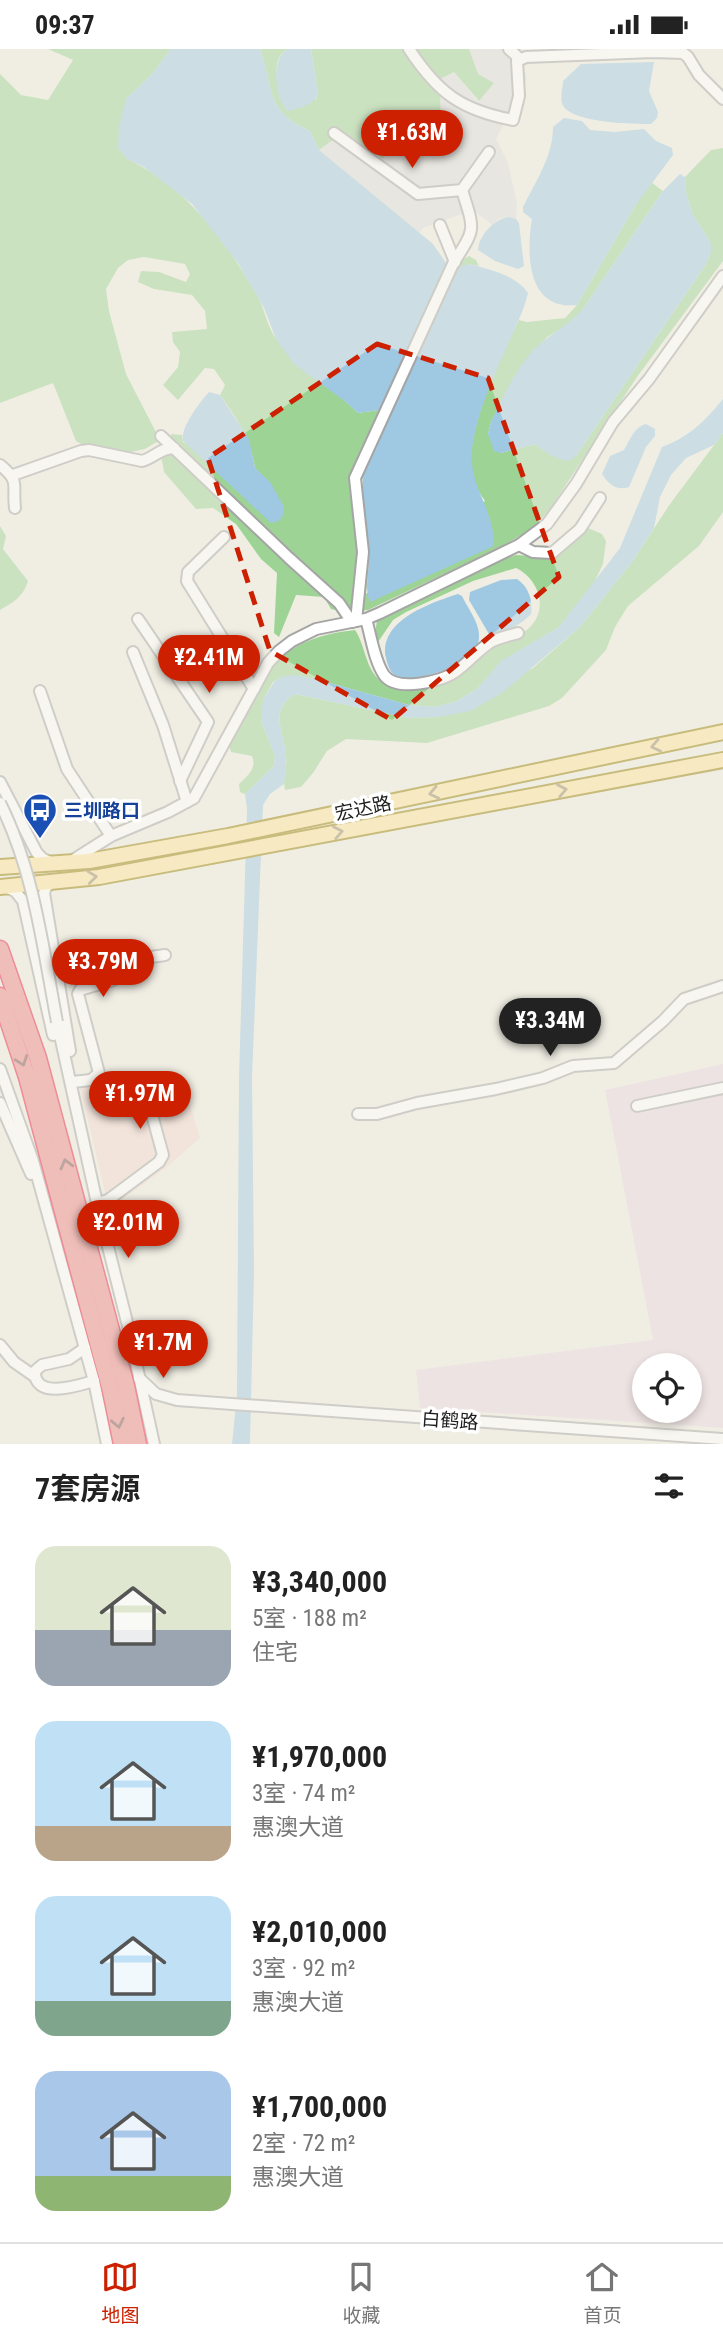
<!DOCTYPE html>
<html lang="zh">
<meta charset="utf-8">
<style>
body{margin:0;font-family:"Roboto Condensed","Noto Sans SC",sans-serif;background:#f6f6f6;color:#222;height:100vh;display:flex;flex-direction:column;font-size:26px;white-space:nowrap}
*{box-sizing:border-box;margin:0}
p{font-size:23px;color:#767676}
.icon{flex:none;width:38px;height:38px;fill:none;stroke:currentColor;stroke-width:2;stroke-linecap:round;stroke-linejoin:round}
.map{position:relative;height:1395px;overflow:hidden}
.side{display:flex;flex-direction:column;background:#fff;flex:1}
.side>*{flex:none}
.controls{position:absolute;left:632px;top:1304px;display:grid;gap:14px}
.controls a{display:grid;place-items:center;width:70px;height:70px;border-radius:50%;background:#fff;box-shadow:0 4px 10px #0003;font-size:35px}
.price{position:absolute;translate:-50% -60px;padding:0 16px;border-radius:24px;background:#cc2000;color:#fff;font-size:23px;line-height:46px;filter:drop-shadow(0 2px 4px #0008)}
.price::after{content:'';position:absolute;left:50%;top:42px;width:21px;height:16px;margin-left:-10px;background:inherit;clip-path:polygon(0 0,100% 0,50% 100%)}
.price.selected{background:#222;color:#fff}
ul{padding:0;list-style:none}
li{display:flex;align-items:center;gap:21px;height:175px;padding:0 35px}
li span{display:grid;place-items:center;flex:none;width:196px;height:140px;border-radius:21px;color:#555}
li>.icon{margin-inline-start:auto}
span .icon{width:84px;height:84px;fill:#fffc;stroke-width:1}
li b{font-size:30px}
h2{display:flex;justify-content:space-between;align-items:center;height:84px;padding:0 35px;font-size:30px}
.status{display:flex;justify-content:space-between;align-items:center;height:49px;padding:0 35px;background:#fff;direction:ltr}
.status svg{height:19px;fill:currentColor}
.tab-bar{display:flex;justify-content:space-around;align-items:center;height:98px;border-top:2px solid #e0e0e0;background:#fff;font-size:19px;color:#767676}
.tab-bar a{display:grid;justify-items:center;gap:4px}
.tab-bar .selected{color:#cc2000}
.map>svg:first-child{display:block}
.residential{fill:#dcdbdb}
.commercial{fill:#f3d7d1}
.industrial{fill:#ead4e2;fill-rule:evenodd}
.forest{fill:#9dd394}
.water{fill:#9fc8e2}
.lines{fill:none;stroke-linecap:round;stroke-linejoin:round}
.minor-casing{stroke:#a5a5a5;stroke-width:14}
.major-casing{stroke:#987e00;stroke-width:18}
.highway-casing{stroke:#ea143b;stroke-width:19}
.minor{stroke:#fff;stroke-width:10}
.major{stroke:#ffe399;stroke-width:14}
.highway{stroke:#ef8386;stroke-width:16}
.minor-bridge-casing{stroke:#a5a5a5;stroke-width:14;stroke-linecap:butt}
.minor-bridge{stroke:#fff;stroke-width:10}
.oneway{stroke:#9a8a62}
.oneway2{stroke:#7c4b4d}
.marked{fill:none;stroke:#cc2000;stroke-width:5;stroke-dasharray:14 9;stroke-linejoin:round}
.labels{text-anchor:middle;stroke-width:7;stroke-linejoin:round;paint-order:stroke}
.street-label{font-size:19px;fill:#1e1e1e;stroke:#fff}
.transit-label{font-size:19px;font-weight:bold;fill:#164399;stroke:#fff;text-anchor:start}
</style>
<div class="status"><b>09:37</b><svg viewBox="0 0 49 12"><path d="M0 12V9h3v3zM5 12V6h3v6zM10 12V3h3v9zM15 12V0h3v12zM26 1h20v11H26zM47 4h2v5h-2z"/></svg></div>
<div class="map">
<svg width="723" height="1395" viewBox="0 0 723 1395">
<rect width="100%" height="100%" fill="#f0eee3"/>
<polygon class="residential" points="469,0 518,0 527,29 496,90 508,114 517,154 516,170 509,168 500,169 492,176 473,161 423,179 419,184 319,101 344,83 383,109 391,98 441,86 440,30 454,23 478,52 478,26"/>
<polygon class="commercial" points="105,1025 182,1029 200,1089 167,1118 109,1160 78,1030"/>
<path class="industrial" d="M723,1015V1379L420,1359L416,1321L653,1291L605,1041ZM644,1316H690V1362H644Z"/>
<g class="forest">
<path d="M48,0H171L153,24L126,50L127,110C187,138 226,192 258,248C265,261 268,281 278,292C301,318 333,340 358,364L379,361L385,363L457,214L469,207L476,211L479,217L468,215L362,431L369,508L366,545L485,452C479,443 472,433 471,422C467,378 500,310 519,271L527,273L565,269L577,256L635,157L651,133L663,142L583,260L571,274L547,288L513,330L491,373L488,385L501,404L535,395L544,402L576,407L706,215L711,204V194L692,164L686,143L685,128L711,101L723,99V212L637,328L552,457L534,479L499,499L368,561L346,563L331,560L324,548L296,546L279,588L274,584L277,524L261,510L236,475L213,459L196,460L164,423L160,401L172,385L182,386L183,393L270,434L255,419C251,391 237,369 220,346L225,336L214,320L205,319L178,351L163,336L178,318L180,303L173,293L172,283L207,280L205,262L192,246L154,240L138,233L141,222L159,223L186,233L190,225L185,215L144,208L128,211L118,219L106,240L109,262L126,325L160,391L145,400L121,405L87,398L76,392L53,334L0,354V25L21,46L48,51L73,11Z"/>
<path d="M260,0H288C270,9 278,34 280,50H316L318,45L311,0H469L478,25L494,34L479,52L454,23L440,30L441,86L424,101L391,98L383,110L344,83L319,101L310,82C265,62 274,40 260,0Z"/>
<path d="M723,384V463L699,497L628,557L615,578L606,601L562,649L549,657L427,694L346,690L327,702L313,724L301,738L285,741C282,730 288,718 286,707C284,682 268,661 295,645L409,669L439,668L533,619L580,578L632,513L670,455Z"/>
<path d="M0,477L6,487L3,500L28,532C23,548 14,553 0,561Z"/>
<path d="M588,479L602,485L606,492L603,515L594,534L559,578L502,612L477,640L457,652L435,658L409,656L315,630L282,628L273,633L264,649L261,672L275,707L274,717L245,745L240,743L239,735C248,726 257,720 252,707L231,703L229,696L270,620C290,594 324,584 355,581C366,597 365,621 382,633C390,638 399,639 408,639C444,641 467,619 494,599C504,591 522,587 531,577C549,557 537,529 516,519L473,532L406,563L393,571L378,593L375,586L377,571L396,559L492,514L516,506L545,508Z"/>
</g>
<g class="water">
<path d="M171,0H260C274,40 265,62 310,82L319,101L433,195L446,214L399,327L379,361L358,364L346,353L294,315L276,290L264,259L238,214L192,155L144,118L127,110L118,99L119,78L126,50L153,24Z"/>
<path d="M288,0H311L318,45C314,56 299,59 288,62C275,52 270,8 288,0Z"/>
<path d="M654,13L649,42L658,63L657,69L651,75C633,75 567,74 562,54C560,48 563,38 563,32L581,15Z"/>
<path d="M564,69L582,72L590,81L615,83L644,80L656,92L672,99L673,106L635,157L577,256C527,262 526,205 532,170L523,163V158C536,132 553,107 553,78Z"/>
<path d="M680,125L685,128L686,143L692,164L711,194V204L706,215L576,407L569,412C555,410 546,404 535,395L501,404L494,402L488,385L491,373C502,351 513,325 529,306C545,287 567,278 583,260L663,142Z"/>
<path d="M509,168L516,170L519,174L524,217L518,220L495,212L478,201C479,186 494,170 509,168Z"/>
<path d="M469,215C488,220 516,226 528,244C524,262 516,276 509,293C494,327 477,362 472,399C468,439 494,457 494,497L370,553C364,540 369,524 369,509C367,482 359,442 365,416L455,226L460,218Z"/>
<path d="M209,343L220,346L249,390L255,419L270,433L284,458V465L279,472L271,474L183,392C180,379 200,353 209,343Z"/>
<path d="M723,350V384L714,396L686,409L671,426L660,448L654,479L632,513L580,578L502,644L470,662L439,668L409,669L295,645C268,661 284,682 286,706C287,716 285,725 284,735L270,745L263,756L252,1028L254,1223L250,1395H232L237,1345L239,1029L247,760L245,745L274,717L275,707L261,672V662L264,649L274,633L281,628L294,626L315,630L409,656L435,658L457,652L477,640L501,612L559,578L620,499L662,398C689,388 705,372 723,350Z"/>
<path d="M646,375L655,380V387L646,398L629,438C617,442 609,436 602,425L610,407L624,401C630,391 634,378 646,375Z"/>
<path d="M517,530C529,538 533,552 531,565C522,575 502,586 489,585L469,551L470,543L501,531Z"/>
<path d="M458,545L462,547C467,558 479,573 479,586C481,617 423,629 400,631C392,626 388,619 386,609C378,572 430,554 458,545Z"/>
</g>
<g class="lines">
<g class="minor-casing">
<g id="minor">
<path d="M409,0C438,44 461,61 513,71L519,47L517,12L526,8L653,3L683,4L688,8L699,26L723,50"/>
<polyline points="509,0 520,10"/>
<polyline points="334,84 418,145 462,141 489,103"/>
<polyline points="440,176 455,213"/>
<polyline points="161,387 289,509 339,554 352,573"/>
<path d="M0,416C21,433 12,436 15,459"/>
<path d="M13,426L81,402L89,401L142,412C154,409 160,399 174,399"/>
<polyline points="224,488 188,523 187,532 254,640"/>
<polyline points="519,496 533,503 552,504 580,480 600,449"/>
<polyline points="138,570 208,673 180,732"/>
<path d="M366,570C371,587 374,611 384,626C396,643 441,633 455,623C467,615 476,603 488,595C495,589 509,587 518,584"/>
<path d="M356,572L363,503L355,429L453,215C476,178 475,183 462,141"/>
<polyline points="133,603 163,676 187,753"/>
<polyline points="40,642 67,720 111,787"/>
<polyline points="0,733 37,804 43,810 53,814"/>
<polyline points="70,813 111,787 168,763 194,749 268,614 279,602 292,592 316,580 366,570 380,564 519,496 547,475 576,435 613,373 649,330 723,227"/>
<polyline points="54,832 46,838 44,844 70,1002"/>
<polyline points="4,838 15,842 23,852 53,986"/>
<polyline points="57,973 97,1154 128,1277 154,1395"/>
<polyline points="0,1020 33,1112 94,1332 107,1395"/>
<polyline points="91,1031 99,1024 78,945 80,941 113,931 110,914 165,906"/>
<polyline points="72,1033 91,1031 142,1041 146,1044 163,1106 159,1113 108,1151 97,1154"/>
<polyline points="0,1054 31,1125"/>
<polyline points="637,1057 723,1039"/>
<polyline points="358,1065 377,1065 417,1054 496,1040 543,1029 573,1017 614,1014 663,972 684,950 723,937"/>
<polyline points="0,1296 14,1313 34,1327"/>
<path d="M85,1299L69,1310L42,1316L35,1322C34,1351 77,1337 94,1332"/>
<polyline points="139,1329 156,1345 177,1351 723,1390"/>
</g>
</g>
<g class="major-casing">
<g id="major">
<polyline points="0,818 89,812 228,787 723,683"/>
<polyline points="0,838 99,828 723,711"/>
</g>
</g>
<g class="highway-casing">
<g id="highway">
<polyline points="0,900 38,1009 126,1337 138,1395"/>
<polyline points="0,947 27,1028 111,1342 122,1395"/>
</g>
</g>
<use href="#minor" class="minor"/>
<use href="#major" class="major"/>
<use href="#highway" class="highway"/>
<g class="minor-bridge-casing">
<path id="minor-bridge" d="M0,754C34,822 43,899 57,973"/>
</g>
<use href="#minor-bridge" class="minor-bridge"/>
</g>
<defs><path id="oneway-chevron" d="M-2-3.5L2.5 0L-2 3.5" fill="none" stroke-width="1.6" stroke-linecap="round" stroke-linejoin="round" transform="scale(1.75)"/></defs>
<g class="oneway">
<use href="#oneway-chevron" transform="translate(656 697) rotate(168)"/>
<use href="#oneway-chevron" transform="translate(562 741) rotate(-11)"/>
<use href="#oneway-chevron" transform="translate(434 744) rotate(168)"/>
<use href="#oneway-chevron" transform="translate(338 783) rotate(-11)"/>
<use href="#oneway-chevron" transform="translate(92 828) rotate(-7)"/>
</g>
<g class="oneway2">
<use href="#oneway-chevron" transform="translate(22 1012) rotate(71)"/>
<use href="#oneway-chevron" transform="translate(66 1115) rotate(-105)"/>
<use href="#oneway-chevron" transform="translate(118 1374) rotate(78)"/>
</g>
<path d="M0 0H723V1395H0ZM377,295L488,329L559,528L392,671L270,602L208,409Z" fill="#f0eee3" fill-opacity=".55" fill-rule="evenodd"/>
<path class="marked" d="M377,295L488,329L559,528L392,671L270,602L208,409Z"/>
<defs>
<g id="bus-pin" transform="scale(1.75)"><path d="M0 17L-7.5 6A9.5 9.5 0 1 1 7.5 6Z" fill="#1a4fb4" stroke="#fff"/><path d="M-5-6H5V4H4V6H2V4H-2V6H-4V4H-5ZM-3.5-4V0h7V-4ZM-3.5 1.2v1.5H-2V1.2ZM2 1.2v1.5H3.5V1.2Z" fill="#fff"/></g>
</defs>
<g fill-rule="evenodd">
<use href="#bus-pin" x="40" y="761"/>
</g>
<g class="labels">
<g class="street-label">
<text transform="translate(363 759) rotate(-12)" y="7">宏达路</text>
<text transform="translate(450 1371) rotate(4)" y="7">白鹤路</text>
</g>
<g class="transit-label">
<text x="64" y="768">三圳路口</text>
</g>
</g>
</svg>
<div class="controls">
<a><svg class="icon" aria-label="locate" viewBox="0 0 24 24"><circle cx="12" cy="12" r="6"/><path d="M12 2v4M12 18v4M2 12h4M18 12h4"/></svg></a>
</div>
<b class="price" style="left:412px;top:121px">¥1.63M</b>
<b class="price" style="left:209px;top:646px">¥2.41M</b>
<b class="price" style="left:103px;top:950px">¥3.79M</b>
<b class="price selected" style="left:550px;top:1009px">¥3.34M</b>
<b class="price" style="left:140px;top:1082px">¥1.97M</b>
<b class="price" style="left:128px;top:1211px">¥2.01M</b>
<b class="price" style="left:163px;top:1331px">¥1.7M</b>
</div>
<section class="side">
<h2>7套房源<svg class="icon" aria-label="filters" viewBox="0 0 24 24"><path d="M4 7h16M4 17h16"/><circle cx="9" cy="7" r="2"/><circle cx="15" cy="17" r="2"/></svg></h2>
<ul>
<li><span style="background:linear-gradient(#dfe7d0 60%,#9aa5b1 0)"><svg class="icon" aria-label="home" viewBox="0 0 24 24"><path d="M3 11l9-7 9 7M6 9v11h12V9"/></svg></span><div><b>¥3,340,000</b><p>5室 · 188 m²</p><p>住宅</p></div></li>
<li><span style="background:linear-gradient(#bfe0f5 75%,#b9a48a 0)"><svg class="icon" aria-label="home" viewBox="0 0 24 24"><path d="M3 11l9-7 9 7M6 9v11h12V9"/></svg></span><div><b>¥1,970,000</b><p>3室 · 74 m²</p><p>惠澳大道</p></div></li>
<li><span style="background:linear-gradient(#bfe0f5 75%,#7fa58c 0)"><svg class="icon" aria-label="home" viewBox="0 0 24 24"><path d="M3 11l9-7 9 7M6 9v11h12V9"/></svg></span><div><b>¥2,010,000</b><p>3室 · 92 m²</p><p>惠澳大道</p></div></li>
<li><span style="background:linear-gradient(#a9c7e8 75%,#8fb573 0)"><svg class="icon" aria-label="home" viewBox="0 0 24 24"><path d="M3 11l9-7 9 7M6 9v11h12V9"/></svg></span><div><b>¥1,700,000</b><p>2室 · 72 m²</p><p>惠澳大道</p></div></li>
</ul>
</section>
<nav class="tab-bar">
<a class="selected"><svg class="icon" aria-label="map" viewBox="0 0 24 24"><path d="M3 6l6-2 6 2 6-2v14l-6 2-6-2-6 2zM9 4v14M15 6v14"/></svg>地图</a>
<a><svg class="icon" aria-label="saved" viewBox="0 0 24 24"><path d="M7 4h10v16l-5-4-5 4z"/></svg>收藏</a>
<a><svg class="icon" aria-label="home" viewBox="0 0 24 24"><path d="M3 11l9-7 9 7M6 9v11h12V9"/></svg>首页</a>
</nav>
